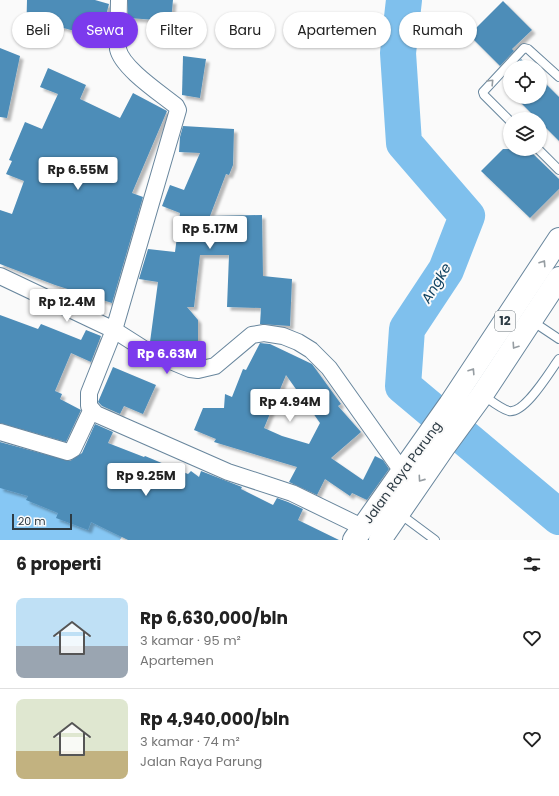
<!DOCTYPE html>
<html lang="id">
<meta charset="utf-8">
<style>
body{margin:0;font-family:Poppins,sans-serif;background:#f2f2f2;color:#222;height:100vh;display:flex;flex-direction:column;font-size:15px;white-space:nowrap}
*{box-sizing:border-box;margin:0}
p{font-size:13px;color:#767676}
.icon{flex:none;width:22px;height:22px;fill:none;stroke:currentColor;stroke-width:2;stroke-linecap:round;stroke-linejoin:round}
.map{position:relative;height:540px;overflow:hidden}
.side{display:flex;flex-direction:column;background:#fff;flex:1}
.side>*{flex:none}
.top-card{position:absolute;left:12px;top:12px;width:535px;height:36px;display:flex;gap:8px}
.tools{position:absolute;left:503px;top:60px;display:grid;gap:8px}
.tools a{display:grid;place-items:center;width:44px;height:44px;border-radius:50%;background:#fff;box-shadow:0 1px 3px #0004;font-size:20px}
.scale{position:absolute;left:12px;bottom:10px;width:60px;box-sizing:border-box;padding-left:4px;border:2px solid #2d3b44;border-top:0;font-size:11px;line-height:14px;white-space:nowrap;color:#2d3b44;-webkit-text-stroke:3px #fafafa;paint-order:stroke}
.price{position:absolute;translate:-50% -34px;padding:0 9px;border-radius:4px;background:#fff;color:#222;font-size:13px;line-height:26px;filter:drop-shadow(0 1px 2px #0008)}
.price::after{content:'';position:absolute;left:50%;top:24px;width:12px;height:9px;margin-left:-6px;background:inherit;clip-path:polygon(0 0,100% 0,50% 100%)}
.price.active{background:#7c3aed;color:#fff}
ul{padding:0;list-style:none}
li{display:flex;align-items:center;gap:12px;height:100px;padding:0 16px}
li+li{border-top:1px solid #e0e0e0}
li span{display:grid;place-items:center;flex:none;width:112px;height:80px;border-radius:8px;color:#555}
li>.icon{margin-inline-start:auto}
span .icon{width:48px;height:48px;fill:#fffc;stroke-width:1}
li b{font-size:17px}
h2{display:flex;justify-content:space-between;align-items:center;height:48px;padding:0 16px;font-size:17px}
.tag{padding:0 14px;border-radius:18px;background:#fff;box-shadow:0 1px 3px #0004;font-size:14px;line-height:36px}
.tag.active{background:#7c3aed;color:#fff}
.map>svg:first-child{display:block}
.forest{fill:#86c7f4}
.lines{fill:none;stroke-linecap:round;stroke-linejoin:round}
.river{stroke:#7fc0ed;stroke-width:36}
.building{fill:#4e8db8;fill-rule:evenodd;filter:url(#shadow)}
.service-casing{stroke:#68869d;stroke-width:10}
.minor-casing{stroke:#68869d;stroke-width:18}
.trunk-casing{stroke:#68869d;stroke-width:24}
.service{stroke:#fff;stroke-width:8}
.minor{stroke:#fff;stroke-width:16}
.trunk{stroke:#fff;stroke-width:22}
.oneway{stroke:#969da2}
.labels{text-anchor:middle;stroke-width:4;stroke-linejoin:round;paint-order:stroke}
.shield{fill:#fafafa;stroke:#6a747b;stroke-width:1}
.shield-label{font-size:12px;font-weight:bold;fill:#2d3b44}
.street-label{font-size:13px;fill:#2d3b44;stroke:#fafafa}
.water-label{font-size:14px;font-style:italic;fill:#0e415f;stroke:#fafafa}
</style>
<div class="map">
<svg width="559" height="540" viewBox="0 0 559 540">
<defs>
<filter id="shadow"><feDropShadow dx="3.5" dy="3.5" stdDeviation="1" flood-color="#0004"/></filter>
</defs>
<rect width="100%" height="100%" fill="#fafafa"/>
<polygon class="forest" points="0,484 124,533 120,540 0,540"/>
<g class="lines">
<polyline class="river" points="404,0 398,53 404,143 467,216 446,270 407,329 403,386 559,517"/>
</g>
<g class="building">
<polygon points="27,0 95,0 109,4 100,38 49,24 49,40 26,39"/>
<polygon points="128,0 173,0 171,21 128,18"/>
<polygon points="503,1 532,30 512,49 514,51 500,66 469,35"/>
<polygon points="0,48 20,56 7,118 0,117"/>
<polygon points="183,56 206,59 200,98 182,95"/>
<polygon points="521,59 530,67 514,67"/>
<polygon points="48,68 86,85 80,99 120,118 133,93 167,111 132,193 143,197 112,303 55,285 0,264 0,210 12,214 24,181 6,174 12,161 9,160 25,122 42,129 58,94 40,87"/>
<polygon points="540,78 559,97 559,141 540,122 540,119 537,119 515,97 540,97"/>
<polygon points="183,126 234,129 233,165 229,175 226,174 210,216 262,215 263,276 292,279 290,326 260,324 261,308 227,307 229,255 200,255 194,307 187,307 198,320 198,352 190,359 150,342 158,282 139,279 148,249 175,252 180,213 162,206 170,185 184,190 200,153 179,152 180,137"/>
<polygon points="503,149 528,149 559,179 559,189 530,218 481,171"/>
<polygon points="0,315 38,329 41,324 81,340 86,330 101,336 91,362 71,353 55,391 62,394 60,399 81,410 66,442 0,423"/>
<path d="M260,343L270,344L312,364L341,404L338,406L361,432L331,458L363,480L375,456L383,460L389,469L367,500L352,493L350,496L325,479L317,495L289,482L297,467L214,442L216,439L194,430L203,408H224L225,394L232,397L243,369L246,370ZM286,375L320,423L309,444L282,436L264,428Z"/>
<polygon points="113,367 156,385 143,414 124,406 120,414 102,406 98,402"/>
<polygon points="95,424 113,432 108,443 144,457 145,456 188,474 191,471 199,477 201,471 242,487 241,489 273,505 277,498 288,502 303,509 298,520 339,540 128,540 91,522 88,530 56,518 58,513 26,500 28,496 0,488 0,442 70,461 82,453"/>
</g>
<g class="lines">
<g class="service-casing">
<g id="service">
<polyline points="510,121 484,95 483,92 524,48 528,49 559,77"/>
<polyline points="538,149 559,170"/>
<polyline points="532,321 559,339"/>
<path d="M483,395C490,400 501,409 509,411C525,414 550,371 559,359"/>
<polyline points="400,514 435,540"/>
</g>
</g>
<g class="minor-casing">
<g id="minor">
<path d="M119,0L118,49C122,68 160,93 176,106L178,110L114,330L89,393V406L96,414L228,472L292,493L362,527"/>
<polyline points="0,276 114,330 147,351 190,369 198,370 215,366 252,335 264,333 283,336 298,342 311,350 329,368 402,471"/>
<polyline points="0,432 68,452 73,449 91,411"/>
</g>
</g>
<g class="trunk-casing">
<g id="trunk">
<polyline points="354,540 450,404 559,239"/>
<polyline points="380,540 444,447 482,395 559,278"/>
</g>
</g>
<use href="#service" class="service"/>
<use href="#minor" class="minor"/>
<use href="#trunk" class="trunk"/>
</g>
<defs><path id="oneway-chevron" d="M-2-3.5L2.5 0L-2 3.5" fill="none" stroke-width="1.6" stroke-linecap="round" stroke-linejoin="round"/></defs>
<g class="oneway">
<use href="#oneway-chevron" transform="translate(491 82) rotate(-46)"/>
<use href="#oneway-chevron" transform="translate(543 263) rotate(-57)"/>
<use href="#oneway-chevron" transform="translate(515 346) rotate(124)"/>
<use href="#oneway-chevron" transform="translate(472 371) rotate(-57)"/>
<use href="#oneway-chevron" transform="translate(421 479) rotate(125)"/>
</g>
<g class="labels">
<rect class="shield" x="495" y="311" width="20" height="20" rx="3"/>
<g class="shield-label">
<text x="505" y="325">12</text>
</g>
<g class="street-label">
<text transform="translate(402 472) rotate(-54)" y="5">Jalan Raya Parung</text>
</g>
<g class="water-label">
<text transform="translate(436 283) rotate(-59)" y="5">Angke</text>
</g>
</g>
</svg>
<div class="tools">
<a><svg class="icon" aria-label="locate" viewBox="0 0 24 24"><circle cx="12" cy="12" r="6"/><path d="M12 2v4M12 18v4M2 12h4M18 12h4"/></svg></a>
<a><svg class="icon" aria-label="layers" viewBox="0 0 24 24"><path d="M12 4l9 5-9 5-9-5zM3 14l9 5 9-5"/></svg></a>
</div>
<div class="scale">20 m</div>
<b class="price" style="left:78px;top:191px">Rp 6.55M</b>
<b class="price" style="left:210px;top:250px">Rp 5.17M</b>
<b class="price" style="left:67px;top:323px">Rp 12.4M</b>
<b class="price active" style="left:167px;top:375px">Rp 6.63M</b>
<b class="price" style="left:290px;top:423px">Rp 4.94M</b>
<b class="price" style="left:146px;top:497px">Rp 9.25M</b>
<div class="top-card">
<a class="tag">Beli</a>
<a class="tag active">Sewa</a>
<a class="tag">Filter</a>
<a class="tag">Baru</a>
<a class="tag">Apartemen</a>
<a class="tag">Rumah</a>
</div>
</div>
<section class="side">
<h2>6 properti<svg class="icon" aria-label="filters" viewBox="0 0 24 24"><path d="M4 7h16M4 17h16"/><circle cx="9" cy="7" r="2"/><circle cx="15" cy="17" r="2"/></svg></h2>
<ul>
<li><span style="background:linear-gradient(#bfe0f5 60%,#9aa5b1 0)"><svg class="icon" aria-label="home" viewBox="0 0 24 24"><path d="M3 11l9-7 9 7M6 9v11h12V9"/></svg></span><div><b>Rp 6,630,000/bln</b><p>3 kamar · 95 m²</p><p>Apartemen</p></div><svg class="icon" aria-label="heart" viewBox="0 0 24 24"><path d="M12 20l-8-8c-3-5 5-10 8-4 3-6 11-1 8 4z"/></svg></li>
<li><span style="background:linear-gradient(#dfe7d0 65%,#c2b280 0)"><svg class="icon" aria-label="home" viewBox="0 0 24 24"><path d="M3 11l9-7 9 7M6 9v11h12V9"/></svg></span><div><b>Rp 4,940,000/bln</b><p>3 kamar · 74 m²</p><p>Jalan Raya Parung</p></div><svg class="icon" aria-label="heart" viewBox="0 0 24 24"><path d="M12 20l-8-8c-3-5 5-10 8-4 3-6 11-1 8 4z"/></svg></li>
</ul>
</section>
